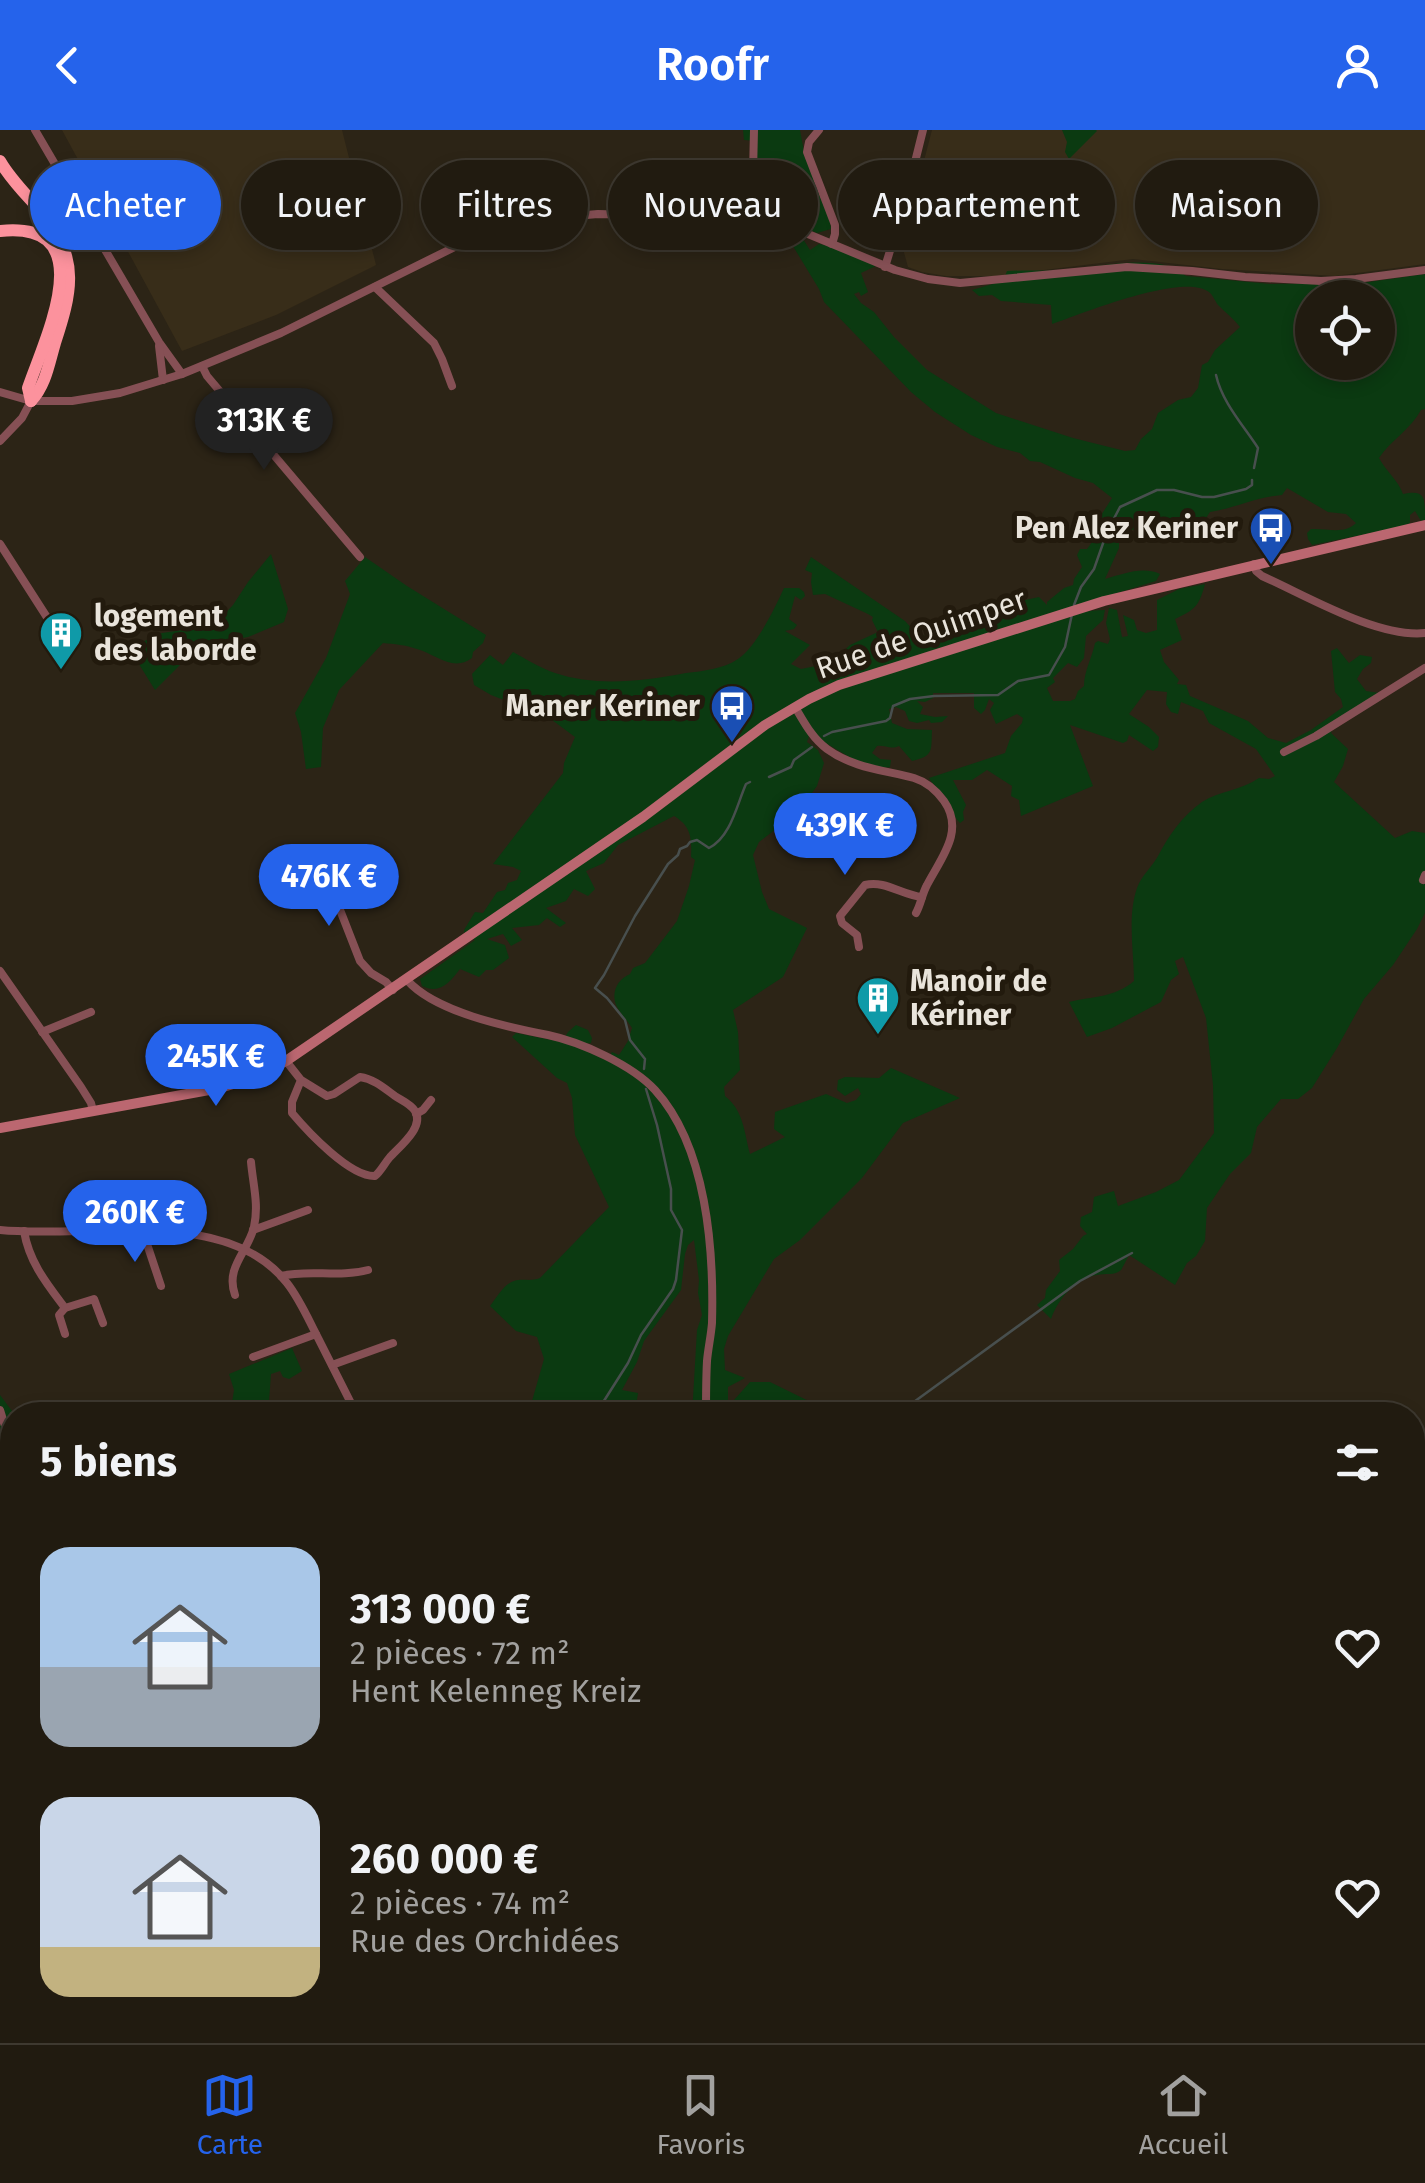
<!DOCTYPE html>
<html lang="fr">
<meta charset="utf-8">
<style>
body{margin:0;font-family:"Fira Sans",sans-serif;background:#292419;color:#f1f3f6;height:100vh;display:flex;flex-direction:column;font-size:38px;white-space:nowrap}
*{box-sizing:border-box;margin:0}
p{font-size:32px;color:#a2a19f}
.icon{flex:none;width:55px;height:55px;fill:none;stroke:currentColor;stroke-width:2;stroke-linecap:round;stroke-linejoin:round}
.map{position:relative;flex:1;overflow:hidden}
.drawer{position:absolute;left:0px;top:1272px;width:1425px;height:642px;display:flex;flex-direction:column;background:#211b10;border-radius:40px 40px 0 0;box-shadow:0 5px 15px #0003,0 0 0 2px #3e3930}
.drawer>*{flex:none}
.top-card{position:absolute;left:30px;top:30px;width:1365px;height:90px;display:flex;gap:20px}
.tools{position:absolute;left:1295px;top:150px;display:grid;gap:20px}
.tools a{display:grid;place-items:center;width:100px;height:100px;border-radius:50%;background:#211b10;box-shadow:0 5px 15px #0003,0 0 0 2px #3e3930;font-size:50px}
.price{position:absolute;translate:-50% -85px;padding:0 22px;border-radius:35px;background:#2563eb;color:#fff;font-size:32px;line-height:65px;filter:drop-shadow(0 2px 5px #0008)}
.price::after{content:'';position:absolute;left:50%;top:60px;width:30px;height:22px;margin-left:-15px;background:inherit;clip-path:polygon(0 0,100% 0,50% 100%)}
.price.on{background:#222;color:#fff}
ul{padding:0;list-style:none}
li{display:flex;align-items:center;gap:30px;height:250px;padding:0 40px}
li span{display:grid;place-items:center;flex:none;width:280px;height:200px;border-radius:30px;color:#555}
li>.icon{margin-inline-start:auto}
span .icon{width:120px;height:120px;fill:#fffc;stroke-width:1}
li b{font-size:42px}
h2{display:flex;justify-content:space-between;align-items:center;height:120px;padding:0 40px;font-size:42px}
.chip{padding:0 35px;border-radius:45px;background:#211b10;box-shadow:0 5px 15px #0003,0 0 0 2px #3e3930;font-size:35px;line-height:90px}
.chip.on{background:#2563eb;color:#fff}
header{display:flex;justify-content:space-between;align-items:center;height:130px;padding:0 40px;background:#2563eb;color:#fff;font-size:45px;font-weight:600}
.tab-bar{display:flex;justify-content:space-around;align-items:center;height:140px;border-top:2px solid #3e3930;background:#211b10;font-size:28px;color:#a2a19f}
.tab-bar a{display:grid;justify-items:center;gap:5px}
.tab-bar .on{color:#2563eb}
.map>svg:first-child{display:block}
.built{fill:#382d19}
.green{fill:#0b3a11;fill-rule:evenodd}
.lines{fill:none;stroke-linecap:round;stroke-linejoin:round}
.stream{stroke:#484f4e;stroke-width:2.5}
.street{stroke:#865055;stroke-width:8}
.secondary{stroke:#bb6770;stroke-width:10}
.highway{stroke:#fc929d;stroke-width:12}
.labels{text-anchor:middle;stroke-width:10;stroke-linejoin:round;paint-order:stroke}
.poi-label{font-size:30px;font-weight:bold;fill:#e9e4db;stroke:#221a0d;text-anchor:end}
.street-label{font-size:30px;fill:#e9e4db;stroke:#221a0d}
</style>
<header><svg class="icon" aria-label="back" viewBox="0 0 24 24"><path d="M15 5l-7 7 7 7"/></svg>Roofr<svg class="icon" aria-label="person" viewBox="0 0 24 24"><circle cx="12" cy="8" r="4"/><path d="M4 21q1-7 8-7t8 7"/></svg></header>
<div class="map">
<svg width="1425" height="1913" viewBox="0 0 1425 1913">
<rect width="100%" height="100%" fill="#2c2416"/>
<g class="built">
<polygon points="62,0 342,0 376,135 276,185 182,221"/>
<polygon points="932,0 1425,0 1425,134 1335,146 1222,139 1133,129 995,146 946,146 922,142 908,137 902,115"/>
</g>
<g class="green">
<path d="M743,0H800L805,27L829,85L831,99L817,103L794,93L795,105L803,109L810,120L819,114L835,117L876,136L861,143L868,162L861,166L859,162L854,164L861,173L874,182L894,207L927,240L996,283L1073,308L1125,321L1135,320L1141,309L1152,299L1158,283L1178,270L1191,267L1198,258L1202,235L1208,232L1215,220L1240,197C1233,188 1225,182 1218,175C1215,171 1213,165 1209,162C1183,142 1081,184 1052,194L1051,175L1001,171L992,165L979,166L972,160L1003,151L1007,141C1025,140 1044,141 1063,140C1095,138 1161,121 1186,146L1270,154L1362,153L1425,144V279L1421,280C1411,299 1391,310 1379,328C1386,341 1398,350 1403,364C1425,360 1425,366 1425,390L1421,391L1415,381L1410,385V393L1400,397L1312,415L1308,409L1307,403L1311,399C1327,398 1344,405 1356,393L1346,384L1328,382L1287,358L1282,365C1256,367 1235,378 1210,382L1206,388L1149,396L1119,403V418L1105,449C1124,444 1142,436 1160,444L1156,451L1046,485V495C1063,485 1086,480 1105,480L1103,490L1086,506L1084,528L1077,537L1068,533L1053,548L1055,552L1047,558L1053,571H1070L1075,569L1078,561L1084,556C1084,541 1092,528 1095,513L1098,511L1108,514L1110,509L1106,493L1109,478L1117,480L1122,507L1128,506L1123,485L1134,490L1137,500L1146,503L1157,500V470L1179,459L1205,454C1199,476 1196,479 1175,489L1182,510L1160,520L1164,532L1179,550L1177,554L1186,555L1190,566L1248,591L1268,608L1286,613L1311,600L1343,577L1341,569L1335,562L1331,521L1337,518L1349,533L1360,525L1372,527L1371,533L1363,539L1357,549L1366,561L1380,563L1334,593L1331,603L1348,619L1343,636L1334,652L1395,708L1412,701L1425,703V783L1417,799L1393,835L1364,869L1337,918L1312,958L1298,969H1281L1257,997L1251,1023L1230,1044L1207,1078L1205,1111L1196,1126L1187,1133L1175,1155L1129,1125C1128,1127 1122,1139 1121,1140C1115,1146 1105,1143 1097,1145C1076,1148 1058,1169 1051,1189L1037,1175L1045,1168L1046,1160L1060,1141L1059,1130L1073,1119L1083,1106L1087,1104L1080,1096L1081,1087L1092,1082L1094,1067L1114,1061L1118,1076L1156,1062L1179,1050L1214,1003L1213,955L1206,888L1183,827L1175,831L1179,844L1171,850L1161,872L1112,898L1087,907L1069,872C1093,866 1114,868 1134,851C1134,822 1127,787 1137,758C1141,746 1152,737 1158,726C1169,705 1182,686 1202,672C1219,661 1242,660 1259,648L1269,649L1275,646L1256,619L1209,593L1203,581L1181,572L1178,584L1171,582L1166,574L1167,562L1147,560L1129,584L1149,597L1159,607L1158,617L1153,621L1129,605L1127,611L1123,613L1070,595L1093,656L1021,686L1019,670L1011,666L1012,656L987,640L972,650H953L966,675L963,682L964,690L960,693C952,685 951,675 945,666C939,659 933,655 929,648L1005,623L1011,606L1022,593L1023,588L1017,584L996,594L990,580L994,573L989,569L985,580L981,584L974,578V563H933V568L925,572L917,571L923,577L920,584L935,587L948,586L942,592L931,593L929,590L917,593L909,591L905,581L896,577L889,579L892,593L907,599L932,600C931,621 934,626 912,631L899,616C891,620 885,615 877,616L872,623L880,629L891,630L890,637C859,642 837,614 809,606L807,612L818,620L824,633L817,656L798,682L759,712L753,725L762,762L769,779L807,798L783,847L733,880L738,902L740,940L724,957L725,966C744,981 744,1002 750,1024L785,1007L774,999L775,982L826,964L847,973L856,970L861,964L858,958L845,966L837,960L838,950L845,947L879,948L891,938L960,968L903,993L862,1048L800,1110L774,1129L728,1206L724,1219L725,1240L745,1248L728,1257V1270L735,1283L733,1285H692L697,1200L702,1185L698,1163L699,1150L694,1110L688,1115L685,1124L681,1160L644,1211L637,1232L622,1260L638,1263L636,1276L630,1285H528L544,1229L537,1207L516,1201L490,1176C497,1167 504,1154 514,1151C523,1148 530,1152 540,1148L609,1077L575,1005L572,968L567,953L557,948L512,907L516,903L562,912L568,902L576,895L588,900L592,908L591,913L583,914L581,917L608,929L612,922L619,925L628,911L632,898C628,891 619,882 616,875C611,861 618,849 630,844L633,838L645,833L677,791L689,756L695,730L691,727C692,708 691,696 674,686L618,715L604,733L586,741L595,759L588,766L574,759L566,771L546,778L566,793L560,797L547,788L539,795L512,798L522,810L511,816L503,804L487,809L505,815L509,828L493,840H486L479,847L460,839C450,852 440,865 422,856L420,849L475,810L465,806L464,800L475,782L483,783L497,762L505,760L508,753L517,750L521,741L513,737L493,734L563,643L564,633L575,607L552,590L517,579L509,572L491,565L474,555L472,544L490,525L503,535L513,522C526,529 540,538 555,543C597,557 643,551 686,543C703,541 723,539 738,529C756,517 775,478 784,458H799L804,462L805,466L801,470L795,466L789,489L797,495L794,499L785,501L810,515L791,534L801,539L831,533L850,515L878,502L872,490L873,487L868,484L825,464L813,465L811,452L812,443L805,440L811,427L905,491L917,504L938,509L946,505L947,499L957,504L1011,473L1039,467L1047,475V472L1064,458L1073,455L1074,449L1082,437L1077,425L1080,419H1087L1102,398L1100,387L1112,368L1093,353L1075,348L1040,332L1030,331L1020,323L997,317L971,305L935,282L911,262L824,172L819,159L785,103C783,89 774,87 768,76C757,58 755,31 757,11L744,10ZM1312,168H1378V232H1312Z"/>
<polygon points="1062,0 1096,0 1097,1 1069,29 1065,22 1067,12"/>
<polygon points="271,424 288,479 284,492 248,507 199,516 155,560 129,518 162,503 197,498 218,491 233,475 248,452"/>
<path d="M365,427L407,456L486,505L483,513L473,522L472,528C453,542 437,525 417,519C406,515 394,514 383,513L339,560L323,598L321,637L306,639L301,602L295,583L326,528L350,464L345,451Z"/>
<polygon points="292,1218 302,1241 289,1249 283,1247 280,1241 271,1244 268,1285 230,1285 234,1260 229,1244"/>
<polygon points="750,1252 770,1252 825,1279 831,1285 776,1285 782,1279 763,1277 740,1282 734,1270"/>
<polygon points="0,1265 15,1285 12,1285 12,1375 0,1349"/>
<polygon points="0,1486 12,1490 12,1527 2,1529 0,1528"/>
<polygon points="1425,1496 1425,1913 1231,1913 1214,1903 1412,1902 1412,1499"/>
<polygon points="12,1609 12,1729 9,1735 12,1738 12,1893 0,1897 0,1611"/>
<polygon points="255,1902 256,1905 252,1913 177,1913 168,1903"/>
<polygon points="294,1903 331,1903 337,1911 341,1911 342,1903 419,1903 423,1913 267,1913 281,1906 288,1908"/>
<polygon points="725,1903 816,1903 829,1913 711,1913 707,1905 721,1906"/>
<polygon points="881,1903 980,1903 979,1913 882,1913 884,1908"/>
</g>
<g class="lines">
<g class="stream">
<path d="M1216,245C1222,272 1243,295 1258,318L1254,338"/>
<polyline points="1074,475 1081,457 1094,439 1107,402 1120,377 1157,360 1174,360 1202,367 1214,367 1246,359 1252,355 1252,350"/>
<polyline points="824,606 832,602 886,591 890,588 893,576 910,569 934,566 998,565 1018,551 1049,545 1065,517 1072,484"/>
<polyline points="769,647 791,637 794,630 812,617"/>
<path d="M644,939L645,929L630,910L625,890L607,868L595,858L604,845L635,786L668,734L678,725L680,719L687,716L690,712L697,710L709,718C731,707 737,674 746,654L750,652"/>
<polyline points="595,1285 628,1233 641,1205 673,1159 676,1150 682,1100 671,1080 671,1059 657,995 646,959"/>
<polyline points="896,1285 1080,1151 1132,1123"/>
<polyline points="1412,1447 1425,1448"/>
<polyline points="0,1573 6,1577 12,1572"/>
<polyline points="328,1902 337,1913"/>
<polyline points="906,1913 906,1902"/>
</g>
<g class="street">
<polyline points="35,0 159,212 182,244"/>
<polyline points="754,0 753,43 764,79 764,89"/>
<polyline points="819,0 809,12 807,22 835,95 835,104 832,114"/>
<polyline points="885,137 905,72 923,0"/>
<polyline points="375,157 434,213 442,229 452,256"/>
<polyline points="159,216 163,250"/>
<polyline points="202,236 207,246 360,427"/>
<polyline points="0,262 31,271 72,271 120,263 182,244 281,203 485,102 540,89 598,84 764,89 779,92 895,140 928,149 960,153 1127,137 1192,141 1245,147 1321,151 1356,149 1425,140"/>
<polyline points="0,311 22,288 31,271"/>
<polyline points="0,414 50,492"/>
<path d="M1254,434L1256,441L1262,446C1307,466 1377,508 1425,503"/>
<path d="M795,577C804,592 812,608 827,619C853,638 884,640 914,648C927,652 936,660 944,671C965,701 941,728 927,755C922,764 921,774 916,783"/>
<polyline points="1284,622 1316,606 1425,538"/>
<polyline points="325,718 322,728 326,744 360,831 371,843 386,852 393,860"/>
<polyline points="1423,750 1425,745"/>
<path d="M859,817L857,805L842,793L840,786L865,755C885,750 902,765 922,767"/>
<polyline points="0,841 81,957 91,973 93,981"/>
<path d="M407,850C435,882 507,897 548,905C581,912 632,935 655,960C707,1017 714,1120 712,1193C711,1206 708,1219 707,1231C706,1249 706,1267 706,1285"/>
<polyline points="42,902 91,882"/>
<path d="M286,931L301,950L327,966L334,964L360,947C374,949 384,958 395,966C401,970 411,974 415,981C425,997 399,1017 390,1027C384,1034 381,1041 375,1046C350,1047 308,1002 292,983V972L301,950"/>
<polyline points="416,984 423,980 431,970"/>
<polyline points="162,1054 176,1104"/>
<path d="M0,1100C87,1109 226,1075 287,1153C298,1167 306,1184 314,1200C328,1228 342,1255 356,1283"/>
<polyline points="253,1100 308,1080"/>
<path d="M24,1101C29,1132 47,1154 65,1178L94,1169L103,1193"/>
<polyline points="87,1102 77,1072 79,1067 90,1065 103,1102"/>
<polyline points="143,1102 161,1156"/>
<path d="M281,1146C309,1139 339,1148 368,1140"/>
<path d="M235,1165C225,1137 248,1122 254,1097C259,1074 253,1055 251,1032"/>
<polyline points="65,1204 59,1185 65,1178"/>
<polyline points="253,1227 316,1204"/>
<polyline points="332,1235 393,1213"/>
<polyline points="0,1280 12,1319"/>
<polyline points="1412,1437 1425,1436"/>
<polyline points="692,1902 704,1913"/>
</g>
<polyline class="secondary" points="0,998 220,958 252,948 286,931 643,687 765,595 809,569 839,555 1104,471 1425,395"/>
<g class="highway">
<path d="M0,31C12,52 30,68 45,86C80,130 71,164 55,213C49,233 46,255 31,271"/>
<path d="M0,101C104,90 45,208 28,258L31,271"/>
</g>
</g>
<defs>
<g id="bus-pin" transform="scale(2.25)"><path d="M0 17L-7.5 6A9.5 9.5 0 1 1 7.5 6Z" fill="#1a4fb4" stroke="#221a0d"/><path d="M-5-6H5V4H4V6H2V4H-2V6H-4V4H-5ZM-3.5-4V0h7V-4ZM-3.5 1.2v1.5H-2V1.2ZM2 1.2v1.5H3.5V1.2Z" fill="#fff"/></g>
<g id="building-pin" transform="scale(2.25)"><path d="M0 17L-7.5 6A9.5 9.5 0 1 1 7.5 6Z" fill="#0f9aa8" stroke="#221a0d"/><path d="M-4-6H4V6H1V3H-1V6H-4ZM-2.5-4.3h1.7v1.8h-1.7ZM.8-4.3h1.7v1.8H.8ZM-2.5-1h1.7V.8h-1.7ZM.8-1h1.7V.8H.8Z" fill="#fff"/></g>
</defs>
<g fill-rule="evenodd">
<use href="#bus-pin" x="1271" y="398"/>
<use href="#building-pin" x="61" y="503"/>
<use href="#bus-pin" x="732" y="576"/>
<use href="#building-pin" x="878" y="868"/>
</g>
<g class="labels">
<g class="poi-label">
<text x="1238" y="408">Pen Alez Keriner</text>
<text x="94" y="496" text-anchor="start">logement<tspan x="94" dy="34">des laborde</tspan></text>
<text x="700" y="586">Maner Keriner</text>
<text x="910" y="861" text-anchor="start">Manoir de<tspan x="910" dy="34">Kériner</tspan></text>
</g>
<g class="street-label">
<text transform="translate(921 504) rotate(-19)" y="10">Rue de Quimper</text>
</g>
</g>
</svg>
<div class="tools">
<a><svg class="icon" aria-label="locate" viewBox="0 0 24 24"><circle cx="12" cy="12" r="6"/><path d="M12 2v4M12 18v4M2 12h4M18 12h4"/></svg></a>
</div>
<b class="price on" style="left:264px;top:343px">313K €</b>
<b class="price" style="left:845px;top:748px">439K €</b>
<b class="price" style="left:329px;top:799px">476K €</b>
<b class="price" style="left:216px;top:979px">245K €</b>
<b class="price" style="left:135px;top:1135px">260K €</b>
<div class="top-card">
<a class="chip on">Acheter</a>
<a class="chip">Louer</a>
<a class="chip">Filtres</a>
<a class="chip">Nouveau</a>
<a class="chip">Appartement</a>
<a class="chip">Maison</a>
</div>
<section class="drawer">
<h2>5 biens<svg class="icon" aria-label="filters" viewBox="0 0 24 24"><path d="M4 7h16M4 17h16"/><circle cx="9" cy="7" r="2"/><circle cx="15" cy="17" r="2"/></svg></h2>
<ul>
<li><span style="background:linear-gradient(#a9c7e8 60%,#9aa5b1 0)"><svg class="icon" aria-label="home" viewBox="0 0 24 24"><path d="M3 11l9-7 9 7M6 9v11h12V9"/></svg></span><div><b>313 000 €</b><p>2 pièces · 72 m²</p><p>Hent Kelenneg Kreiz</p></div><svg class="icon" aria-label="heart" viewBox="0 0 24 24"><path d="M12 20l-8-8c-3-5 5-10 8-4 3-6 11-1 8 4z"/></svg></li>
<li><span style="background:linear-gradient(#c9d6e8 75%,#c2b280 0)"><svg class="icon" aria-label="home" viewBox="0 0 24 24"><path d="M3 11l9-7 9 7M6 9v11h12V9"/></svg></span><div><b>260 000 €</b><p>2 pièces · 74 m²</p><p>Rue des Orchidées</p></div><svg class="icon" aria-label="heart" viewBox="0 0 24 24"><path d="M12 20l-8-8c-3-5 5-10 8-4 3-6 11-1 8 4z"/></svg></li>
</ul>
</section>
</div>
<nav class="tab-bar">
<a class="on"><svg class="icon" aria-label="map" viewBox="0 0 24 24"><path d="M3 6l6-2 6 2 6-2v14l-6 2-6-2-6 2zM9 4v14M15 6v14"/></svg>Carte</a>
<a><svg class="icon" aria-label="saved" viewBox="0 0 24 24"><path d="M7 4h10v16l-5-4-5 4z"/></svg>Favoris</a>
<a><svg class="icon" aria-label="home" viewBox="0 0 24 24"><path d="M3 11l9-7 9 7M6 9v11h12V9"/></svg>Accueil</a>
</nav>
